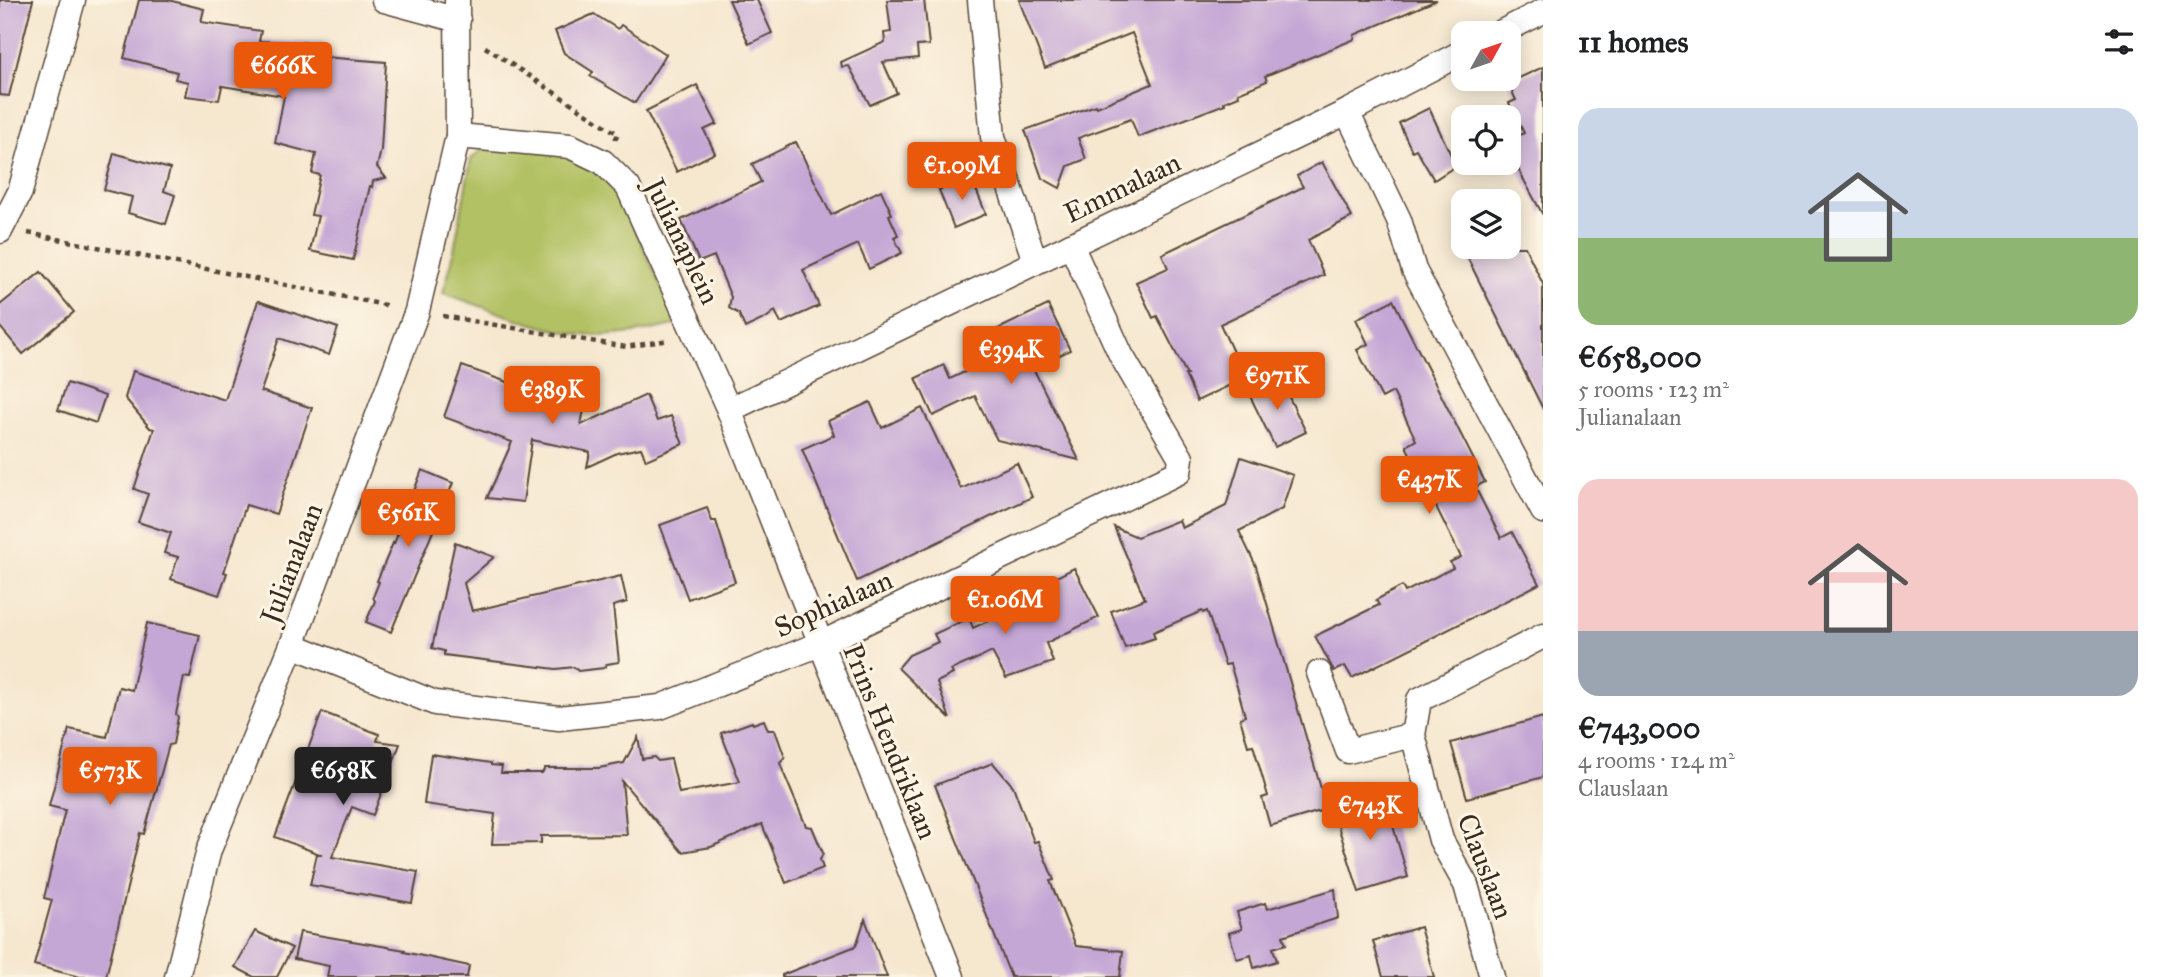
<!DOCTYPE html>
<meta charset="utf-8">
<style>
body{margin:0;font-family:"IM FELL Great Primer",serif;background:#f6f6f6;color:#202124;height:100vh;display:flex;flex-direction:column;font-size:26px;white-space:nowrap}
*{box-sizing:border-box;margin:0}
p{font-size:23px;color:#757577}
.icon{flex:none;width:38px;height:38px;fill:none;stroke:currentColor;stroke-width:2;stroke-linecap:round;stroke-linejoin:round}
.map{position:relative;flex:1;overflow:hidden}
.panel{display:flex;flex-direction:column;background:#fff;width:630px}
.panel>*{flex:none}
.needle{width:46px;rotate:50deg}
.tools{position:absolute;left:1451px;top:21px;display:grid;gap:14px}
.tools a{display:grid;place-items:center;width:70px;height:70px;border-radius:14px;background:#fff;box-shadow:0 4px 18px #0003;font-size:35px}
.price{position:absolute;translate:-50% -60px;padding:0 16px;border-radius:7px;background:#ea580c;color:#fff;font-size:23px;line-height:46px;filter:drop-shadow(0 2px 4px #0008)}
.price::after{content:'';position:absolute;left:50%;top:42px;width:21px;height:16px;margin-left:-10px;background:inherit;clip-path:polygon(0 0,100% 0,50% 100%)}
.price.selected{background:#222;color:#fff}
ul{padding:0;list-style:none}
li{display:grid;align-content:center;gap:14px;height:371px;padding:0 35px}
li span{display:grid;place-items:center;height:217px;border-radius:21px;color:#555}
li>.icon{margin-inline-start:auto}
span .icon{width:126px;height:126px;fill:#fffc;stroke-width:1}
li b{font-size:30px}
h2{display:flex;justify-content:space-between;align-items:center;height:84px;padding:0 35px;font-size:30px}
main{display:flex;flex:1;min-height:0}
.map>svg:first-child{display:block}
.green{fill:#b2c164;stroke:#767641;stroke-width:2}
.building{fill:#c5a7d5}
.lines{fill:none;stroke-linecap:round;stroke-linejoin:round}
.street-casing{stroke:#574639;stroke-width:27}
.path{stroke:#574639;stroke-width:4.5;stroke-dasharray:5 5;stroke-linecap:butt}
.street{stroke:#fff;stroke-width:24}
.labels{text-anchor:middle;stroke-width:6;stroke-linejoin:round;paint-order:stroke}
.street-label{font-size:28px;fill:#3b2a1e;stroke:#fcf5e5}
</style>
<main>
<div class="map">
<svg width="1543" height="977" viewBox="0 0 1543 977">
<rect width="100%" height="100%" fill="#fcf5e5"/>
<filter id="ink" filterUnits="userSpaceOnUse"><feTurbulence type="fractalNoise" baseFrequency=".0143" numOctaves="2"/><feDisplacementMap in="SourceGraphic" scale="14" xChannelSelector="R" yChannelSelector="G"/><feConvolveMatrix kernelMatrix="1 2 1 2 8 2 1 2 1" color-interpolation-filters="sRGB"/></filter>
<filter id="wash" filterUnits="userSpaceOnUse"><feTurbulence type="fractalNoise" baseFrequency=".00686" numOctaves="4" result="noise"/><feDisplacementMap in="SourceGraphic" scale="28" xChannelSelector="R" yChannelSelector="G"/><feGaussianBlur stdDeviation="1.57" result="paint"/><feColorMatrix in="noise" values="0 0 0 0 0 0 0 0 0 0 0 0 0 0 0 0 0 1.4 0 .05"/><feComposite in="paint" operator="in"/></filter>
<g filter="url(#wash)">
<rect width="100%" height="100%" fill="#f6e7cf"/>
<path class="green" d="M492,141L596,160L617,191L679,324C649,331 615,338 583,335C536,329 488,308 443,293L452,261L471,159Z"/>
<g id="blocks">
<g class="building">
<polygon points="0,0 33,0 9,96 0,95"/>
<polygon points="139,0 168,0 204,9 201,22 261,31 259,41 324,43 323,57 386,62 381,150 377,167 386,178 373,181 372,187 370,186 353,260 310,251 318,216 311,215 320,175 312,173 316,154 275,143 284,96 222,86 219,100 185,96 188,82 175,79 177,72 124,58"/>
<polygon points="729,0 757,0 772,33 749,44"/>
<polygon points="887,0 924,0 929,45 917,46 918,58 883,62 897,93 870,105 849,66 842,67 841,62 885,42 884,33 891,32"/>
<polygon points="1019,0 1437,0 1354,35 1355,39 1265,76 1267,81 1238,93 1239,96 1224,102 1225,104 1138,137 1131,119 1078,138 1086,159 1068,166 1060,188 1042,178 1025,130 1096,105 1097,107 1152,84 1132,33 1045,68"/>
<polygon points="594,14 618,29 621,25 666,54 635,103 590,76 593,72 564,53 555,31"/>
<polygon points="1543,67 1543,215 1508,151 1508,141 1524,133 1509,103 1516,100 1508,83"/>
<polygon points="697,85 717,124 704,130 715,153 677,172 646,111"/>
<polygon points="1429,108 1456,166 1434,180 1416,149 1412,151 1399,123"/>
<polygon points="796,142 831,215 881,190 892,214 889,215 898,235 894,237 902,253 869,269 858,244 803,270 819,306 781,323 775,311 766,318 745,328 739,314 729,308 731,297 714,256 699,262 681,220 761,182 752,164"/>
<polygon points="114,153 170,169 164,191 175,195 166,224 128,213 132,197 104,190"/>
<polygon points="1322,162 1352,217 1308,240 1324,275 1220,324 1245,378 1197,401 1185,375 1187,375 1157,316 1153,318 1136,282 1168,268 1162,254 1303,187 1297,176"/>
<polygon points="971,177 986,214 954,228 939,190"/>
<polygon points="1462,247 1525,247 1543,284 1543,409"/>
<polygon points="41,272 74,312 23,354 0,327 0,305"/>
<polygon points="1393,300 1485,482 1475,487 1501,538 1512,532 1539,584 1352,678 1345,666 1334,671 1315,636 1379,605 1376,600 1402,586 1405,592 1453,568 1450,562 1461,557 1406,446 1416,440 1393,392 1382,398 1357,350 1368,344 1356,319"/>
<polygon points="258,301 338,328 329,355 279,338 261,391 312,408 276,514 246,505 224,572 227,573 219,595 171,579 178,557 164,553 171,533 138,522 148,494 134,489 154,429 150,428 125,398 133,371 225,400"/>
<polygon points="1048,305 1070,350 1033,368 1079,460 997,440 975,396 933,416 916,378 944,365 950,379 1007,352 996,330"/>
<polygon points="462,366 538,393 539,389 586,399 581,425 646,395 657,421 671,416 683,444 646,460 641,448 617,453 587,467 590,452 532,440 523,502 487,498 512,442 444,417"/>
<polygon points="1279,377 1306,432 1275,447 1248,392"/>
<polygon points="67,383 105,396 96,423 58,410"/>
<polygon points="870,402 882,428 922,408 961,489 1017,463 1032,497 857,581 802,449 834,435 828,421"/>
<polygon points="1241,457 1293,475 1282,509 1239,531 1256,566 1327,809 1270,826 1262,798 1268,796 1253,745 1248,746 1240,718 1245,716 1238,690 1230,664 1225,665 1207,611 1203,613 1202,611 1153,632 1155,638 1125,648 1111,611 1145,599 1114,527 1137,537 1179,520 1182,528 1226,506"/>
<polygon points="422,470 453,483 391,632 366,622 375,601 373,597 379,582 377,581 393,543 394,544"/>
<polygon points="707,508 712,521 716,521 735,582 688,599 660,525"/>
<polygon points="455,542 494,557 464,583 472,611 621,576 627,602 613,606 619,662 607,664 604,668 578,671 574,667 556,669 444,655 444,651 432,648"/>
<polygon points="1074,568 1099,617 1046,643 1053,662 1006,678 992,652 951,670 953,674 937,682 950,719 898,668 909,655 938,642 934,634 969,618 973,628 1019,607 1015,598"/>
<polygon points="147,623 200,635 190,678 184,677 176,714 178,717 173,744 169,745 144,834 140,833 106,977 80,977 34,965 52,900 44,898 65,810 49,806 69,729 107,737 119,687 132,690"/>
<polygon points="322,712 379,734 377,741 400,744 373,815 352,807 332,857 418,872 412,903 310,885 317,854 322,855 275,837"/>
<polygon points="1543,717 1543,777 1467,798 1451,743"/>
<polygon points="764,720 768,730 775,730 785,758 780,763 784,774 806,826 812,827 823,853 820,860 823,868 786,883 762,824 711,847 682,852 622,781 627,835 541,836 541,843 492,844 495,814 424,804 431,754 491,763 491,765 502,766 501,773 542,773 545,768 599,768 624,763 638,737 642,759 654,757 658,761 671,759 679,793 740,782 721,733 752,722 753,724"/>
<polygon points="993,763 1013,786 1034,842 1038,841 1054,880 1050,881 1076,946 1123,951 1120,977 1011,977 935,785"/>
<polygon points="1383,792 1408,877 1359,892 1332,807"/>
<polygon points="1335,889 1338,918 1283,936 1286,944 1273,948 1277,961 1254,968 1251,955 1237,959 1229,933 1242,929 1237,912 1265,903 1267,909"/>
<polygon points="865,919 887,977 782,977 782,975 856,946"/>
<polygon points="1420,927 1434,977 1383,977 1373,941"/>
<polygon points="255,931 292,948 277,977 254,977 235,967"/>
<polygon points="300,932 405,950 404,952 469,966 467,977 327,977 329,966 294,959"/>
</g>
</g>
</g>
<g filter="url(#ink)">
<use href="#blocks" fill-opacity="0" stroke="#574639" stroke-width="2"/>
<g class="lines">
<g class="street-casing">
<g id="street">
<polyline points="384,0 458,20"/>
<polyline points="980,0 993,137 1035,261"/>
<polyline points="1500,33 1543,11"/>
<polyline points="1347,112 1399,220 1414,270 1543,511"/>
<polyline points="458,136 570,146 603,162 628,187 729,410 952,977"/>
<polyline points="0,231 20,192 73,0"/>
<polyline points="729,410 1347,112 1463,52"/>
<polyline points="292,645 435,703 559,718 660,707 820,644 1179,472 1181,458 1121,355 1071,245"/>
<polyline points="1319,673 1348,751 1413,735"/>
<polyline points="177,977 209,850 292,645 417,311 458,136 457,0"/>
<polyline points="1492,977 1466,885 1441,840 1413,735 1419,700 1543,636"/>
</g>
</g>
<g class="path">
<polyline points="485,47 618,134 615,140"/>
<polyline points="28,233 390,306"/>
<polyline points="443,316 626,347 669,340"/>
</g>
<use href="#street" class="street"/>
</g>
</g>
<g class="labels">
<g class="street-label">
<text transform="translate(1122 187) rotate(-26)" y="10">Emmalaan</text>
<text transform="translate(683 241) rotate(64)" y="10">Julianaplein</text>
<text transform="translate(291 563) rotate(-69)" y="10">Julianalaan</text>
<text transform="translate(833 603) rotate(-24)" y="10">Sophialaan</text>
<text transform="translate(891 741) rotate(68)" y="10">Prins Hendriklaan</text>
<text transform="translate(1486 866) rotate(69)" y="10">Clauslaan</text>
</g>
</g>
</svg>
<div class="tools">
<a><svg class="needle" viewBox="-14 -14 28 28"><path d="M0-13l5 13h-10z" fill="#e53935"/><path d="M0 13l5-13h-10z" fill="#757577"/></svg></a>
<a><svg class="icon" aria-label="locate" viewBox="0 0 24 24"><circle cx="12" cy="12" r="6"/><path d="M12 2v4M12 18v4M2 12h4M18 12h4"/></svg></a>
<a><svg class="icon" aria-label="layers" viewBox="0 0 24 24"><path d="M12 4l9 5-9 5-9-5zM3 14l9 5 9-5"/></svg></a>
</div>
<b class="price" style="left:283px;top:102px">€666K</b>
<b class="price" style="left:962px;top:202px">€1.09M</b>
<b class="price" style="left:1011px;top:386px">€394K</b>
<b class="price" style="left:1277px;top:412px">€971K</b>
<b class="price" style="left:552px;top:426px">€389K</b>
<b class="price" style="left:1429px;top:516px">€437K</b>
<b class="price" style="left:408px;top:549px">€561K</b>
<b class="price" style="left:1005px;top:636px">€1.06M</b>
<b class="price" style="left:110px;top:807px">€573K</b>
<b class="price selected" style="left:343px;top:807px">€658K</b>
<b class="price" style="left:1370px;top:842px">€743K</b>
</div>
<section class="panel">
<h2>11 homes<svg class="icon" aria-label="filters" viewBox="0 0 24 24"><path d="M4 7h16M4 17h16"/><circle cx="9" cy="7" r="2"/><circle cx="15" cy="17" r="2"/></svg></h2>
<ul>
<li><span style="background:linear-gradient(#c9d6e8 60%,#8fb573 0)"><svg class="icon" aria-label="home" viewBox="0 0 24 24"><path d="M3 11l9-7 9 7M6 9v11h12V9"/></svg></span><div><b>€658,000</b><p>5 rooms · 123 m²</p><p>Julianalaan</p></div></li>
<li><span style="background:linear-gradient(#f6c9c9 70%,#9aa5b1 0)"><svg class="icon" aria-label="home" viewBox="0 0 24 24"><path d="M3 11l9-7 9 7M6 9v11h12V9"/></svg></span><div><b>€743,000</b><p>4 rooms · 124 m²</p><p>Clauslaan</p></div></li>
</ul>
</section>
</main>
